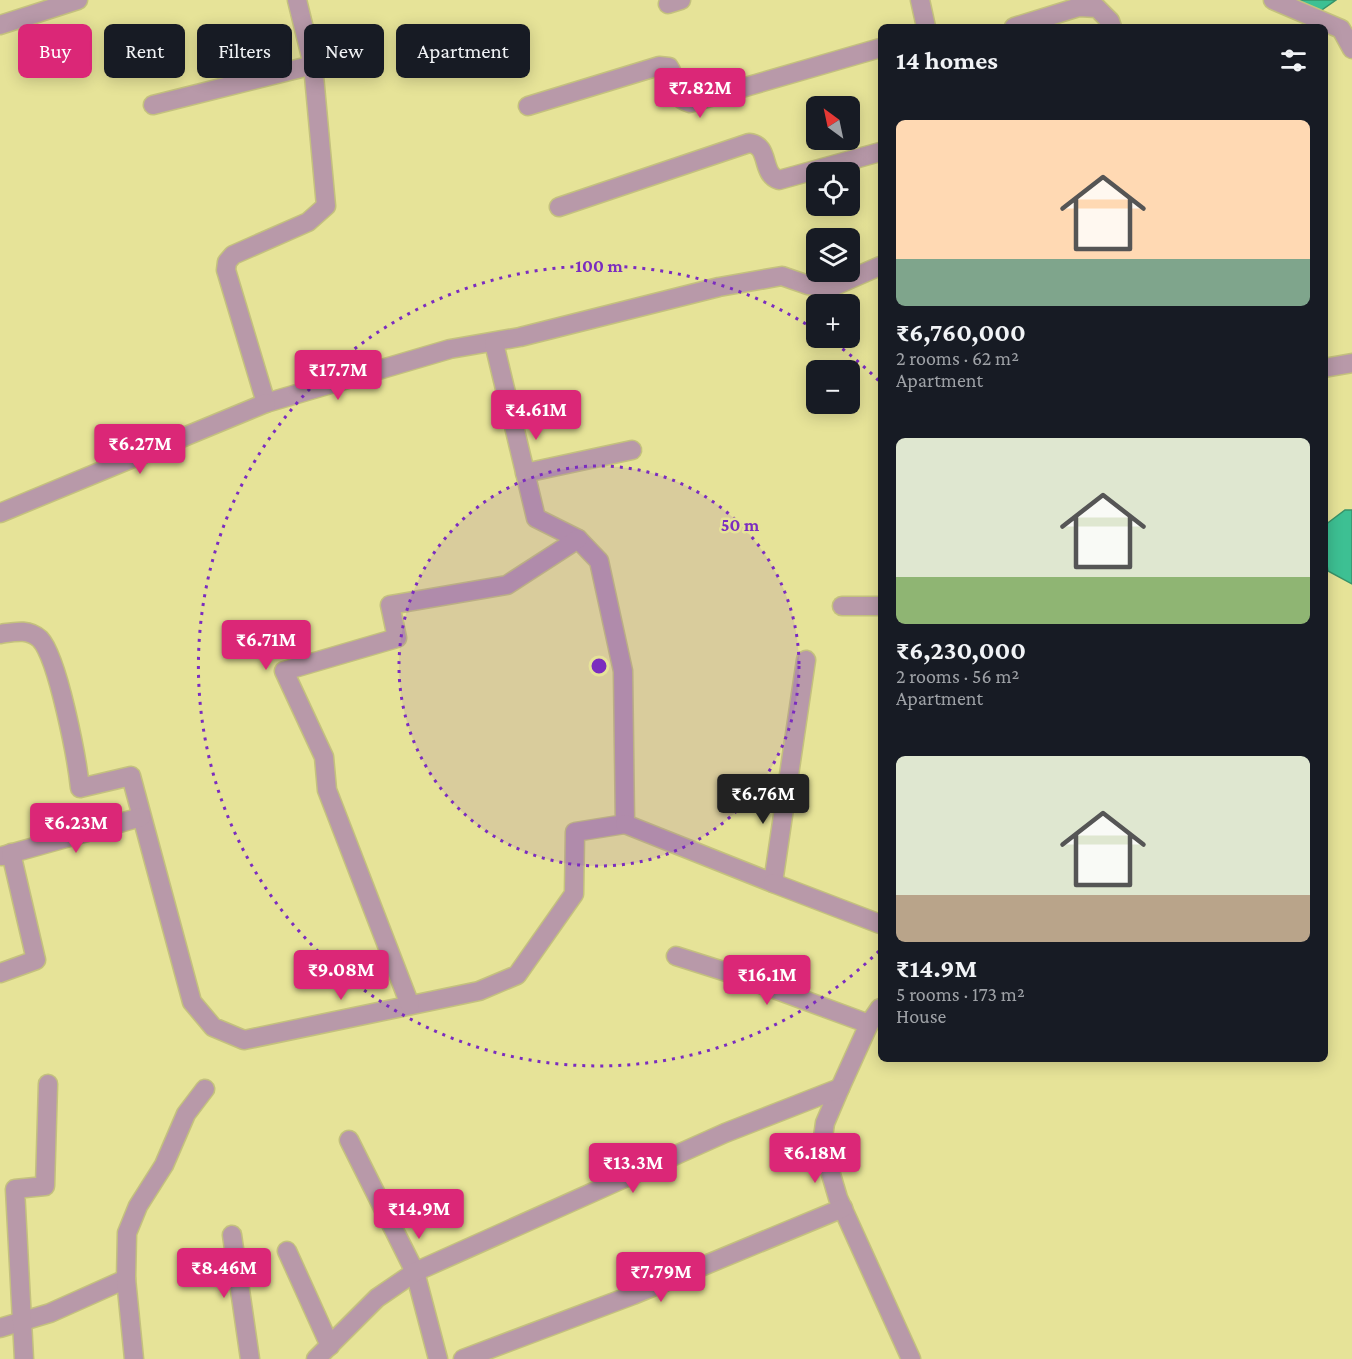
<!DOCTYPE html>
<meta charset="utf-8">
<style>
body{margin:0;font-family:"Crimson Pro",serif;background:#20242c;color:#f1f3f6;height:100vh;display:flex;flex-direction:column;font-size:22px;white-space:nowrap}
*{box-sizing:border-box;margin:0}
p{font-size:20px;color:#9ea1a6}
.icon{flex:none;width:33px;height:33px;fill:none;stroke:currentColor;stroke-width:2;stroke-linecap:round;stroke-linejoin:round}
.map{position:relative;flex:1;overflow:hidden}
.details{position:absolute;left:878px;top:24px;width:450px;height:1038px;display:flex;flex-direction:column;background:#171b24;border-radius:9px;box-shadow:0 3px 15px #0003}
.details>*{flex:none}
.banner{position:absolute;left:18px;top:24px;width:570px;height:54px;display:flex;gap:12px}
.needle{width:39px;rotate:327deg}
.fabs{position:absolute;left:806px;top:96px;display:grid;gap:12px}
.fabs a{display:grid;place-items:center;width:54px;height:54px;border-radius:9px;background:#171b24;box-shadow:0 3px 15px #0003;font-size:30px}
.price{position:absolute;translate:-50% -51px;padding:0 14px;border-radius:6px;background:#db2777;color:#fff;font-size:20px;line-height:39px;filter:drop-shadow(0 2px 3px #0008)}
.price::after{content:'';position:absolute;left:50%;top:36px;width:18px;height:14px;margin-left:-9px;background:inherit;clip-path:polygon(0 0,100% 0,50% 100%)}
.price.current{background:#222;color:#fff}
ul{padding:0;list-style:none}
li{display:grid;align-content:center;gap:12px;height:318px;padding:0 18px}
li span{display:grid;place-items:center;height:186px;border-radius:9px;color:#555}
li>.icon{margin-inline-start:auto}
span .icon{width:108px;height:108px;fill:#fffc;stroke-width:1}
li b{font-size:26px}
h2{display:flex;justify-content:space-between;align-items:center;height:72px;padding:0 18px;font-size:26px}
.tag{padding:0 21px;border-radius:9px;background:#171b24;box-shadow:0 3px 15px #0003;font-size:21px;line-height:54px}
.tag.current{background:#db2777;color:#fff}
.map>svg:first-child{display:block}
.water{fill:#3dc093;stroke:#379269;stroke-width:1.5}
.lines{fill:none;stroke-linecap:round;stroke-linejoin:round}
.minor-casing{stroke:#c4c17e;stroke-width:21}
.minor{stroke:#b899a9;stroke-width:18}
.ring{fill:none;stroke:#7b2cbf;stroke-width:3;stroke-dasharray:3 6}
.centre{fill:#7b2cbf;stroke:#e6e398;stroke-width:3}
.ring-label{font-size:18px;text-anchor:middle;font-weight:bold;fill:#7b2cbf;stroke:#e6e398;stroke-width:5;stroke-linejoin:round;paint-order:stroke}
</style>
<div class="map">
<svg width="1352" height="1359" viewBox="0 0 1352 1359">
<rect width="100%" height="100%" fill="#e6e398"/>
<g class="water">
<polygon points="1294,0 1336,0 1319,12"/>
<polygon points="1345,510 1352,510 1352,584 1328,571 1325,554 1325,525"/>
</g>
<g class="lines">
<g class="minor-casing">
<g id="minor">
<polyline points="297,0 313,65 326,206 308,222 233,255 227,262 226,270 266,403 450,349 520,337 719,287 782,276 808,285 830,288 880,266"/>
<polyline points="920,0 926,27"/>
<polyline points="1273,0 1341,29 1352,49"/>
<polyline points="668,4 681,0"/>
<polyline points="0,25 78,0"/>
<polyline points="1014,27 1079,7 1097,8 1110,21 1112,27"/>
<polyline points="153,105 313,65"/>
<path d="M528,106L659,66L669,67C679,81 668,96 690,103L880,48"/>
<path d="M559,207L749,143C771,145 760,174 779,180L880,152"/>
<polyline points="1324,368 1352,363"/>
<polyline points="525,473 632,450"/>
<polyline points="0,513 266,403"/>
<polyline points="842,606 880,606"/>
<path d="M0,634C14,632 28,628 40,639C58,658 77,759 80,788L131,776L192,1002L213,1027L244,1040L479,991L517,975L574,894L575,832L625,824L623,671L599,561L578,539L536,518L494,343"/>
<polyline points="625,824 773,883 806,660"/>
<polyline points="2,856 141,817"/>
<polyline points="773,883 880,924"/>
<polyline points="676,956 739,976 869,1024"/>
<polyline points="0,973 36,960 11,853"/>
<polyline points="410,1005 327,790 324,757 284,671 397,638 390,605 507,585 578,539"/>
<polyline points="880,1008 869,1024 840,1088 825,1123 822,1144 838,1198 911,1359"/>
<polyline points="349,1140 415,1272 438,1359"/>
<polyline points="232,1235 250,1359"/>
<polyline points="287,1251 330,1346"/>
<polyline points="0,1328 50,1313 126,1279"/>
<polyline points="24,1359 15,1189 45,1186 48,1084"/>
<polyline points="134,1359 126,1279 127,1233 138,1206 164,1165 186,1114 205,1089"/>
<polyline points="316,1359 377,1298 415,1272 725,1133 840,1088"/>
<polyline points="463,1359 633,1295 843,1208"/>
</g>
</g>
<use href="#minor" class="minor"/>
</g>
<circle cx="599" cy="666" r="200" fill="#7b2cbf" fill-opacity=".12"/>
<g class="ring">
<circle cx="599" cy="666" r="200"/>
<path d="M879 951A400 400 0 1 1 814 329M828 338A400 400 0 0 1 879 381"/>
</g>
<circle cx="599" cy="666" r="9" class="centre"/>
<g class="ring-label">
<text x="599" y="272">100 m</text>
<text x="740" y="531">50 m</text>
</g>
</svg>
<div class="fabs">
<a><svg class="needle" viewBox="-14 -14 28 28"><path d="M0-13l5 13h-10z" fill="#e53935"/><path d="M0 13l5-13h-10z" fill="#9ea1a6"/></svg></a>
<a><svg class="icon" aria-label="locate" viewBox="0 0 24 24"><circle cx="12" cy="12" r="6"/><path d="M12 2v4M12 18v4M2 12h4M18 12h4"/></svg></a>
<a><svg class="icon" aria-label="layers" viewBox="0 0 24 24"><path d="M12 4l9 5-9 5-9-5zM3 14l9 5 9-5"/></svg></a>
<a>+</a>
<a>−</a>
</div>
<b class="price" style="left:700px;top:119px">₹7.82M</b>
<b class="price" style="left:338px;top:401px">₹17.7M</b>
<b class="price" style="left:536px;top:441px">₹4.61M</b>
<b class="price" style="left:140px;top:475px">₹6.27M</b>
<b class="price" style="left:266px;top:671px">₹6.71M</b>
<b class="price current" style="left:763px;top:825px">₹6.76M</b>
<b class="price" style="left:76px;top:854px">₹6.23M</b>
<b class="price" style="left:341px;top:1001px">₹9.08M</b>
<b class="price" style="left:767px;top:1006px">₹16.1M</b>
<b class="price" style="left:815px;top:1184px">₹6.18M</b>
<b class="price" style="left:633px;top:1194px">₹13.3M</b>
<b class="price" style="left:419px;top:1240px">₹14.9M</b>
<b class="price" style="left:224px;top:1299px">₹8.46M</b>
<b class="price" style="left:661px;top:1303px">₹7.79M</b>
<div class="banner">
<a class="tag current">Buy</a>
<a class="tag">Rent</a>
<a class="tag">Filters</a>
<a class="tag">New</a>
<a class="tag">Apartment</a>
</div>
<section class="details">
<h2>14 homes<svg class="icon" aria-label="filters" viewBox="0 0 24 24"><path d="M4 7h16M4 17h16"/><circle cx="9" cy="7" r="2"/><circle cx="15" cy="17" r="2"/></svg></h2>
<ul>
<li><span style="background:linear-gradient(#ffd9b3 75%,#7fa58c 0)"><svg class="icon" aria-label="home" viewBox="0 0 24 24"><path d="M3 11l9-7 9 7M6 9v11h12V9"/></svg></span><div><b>₹6,760,000</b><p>2 rooms · 62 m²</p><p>Apartment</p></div></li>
<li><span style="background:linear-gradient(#dfe7d0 75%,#8fb573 0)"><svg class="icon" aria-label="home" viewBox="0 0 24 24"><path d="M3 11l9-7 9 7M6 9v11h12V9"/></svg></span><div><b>₹6,230,000</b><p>2 rooms · 56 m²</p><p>Apartment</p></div></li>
<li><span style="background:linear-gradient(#dfe7d0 75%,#b9a48a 0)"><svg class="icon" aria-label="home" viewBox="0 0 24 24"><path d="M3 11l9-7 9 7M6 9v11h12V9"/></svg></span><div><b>₹14.9M</b><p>5 rooms · 173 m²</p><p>House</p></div></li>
</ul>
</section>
</div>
